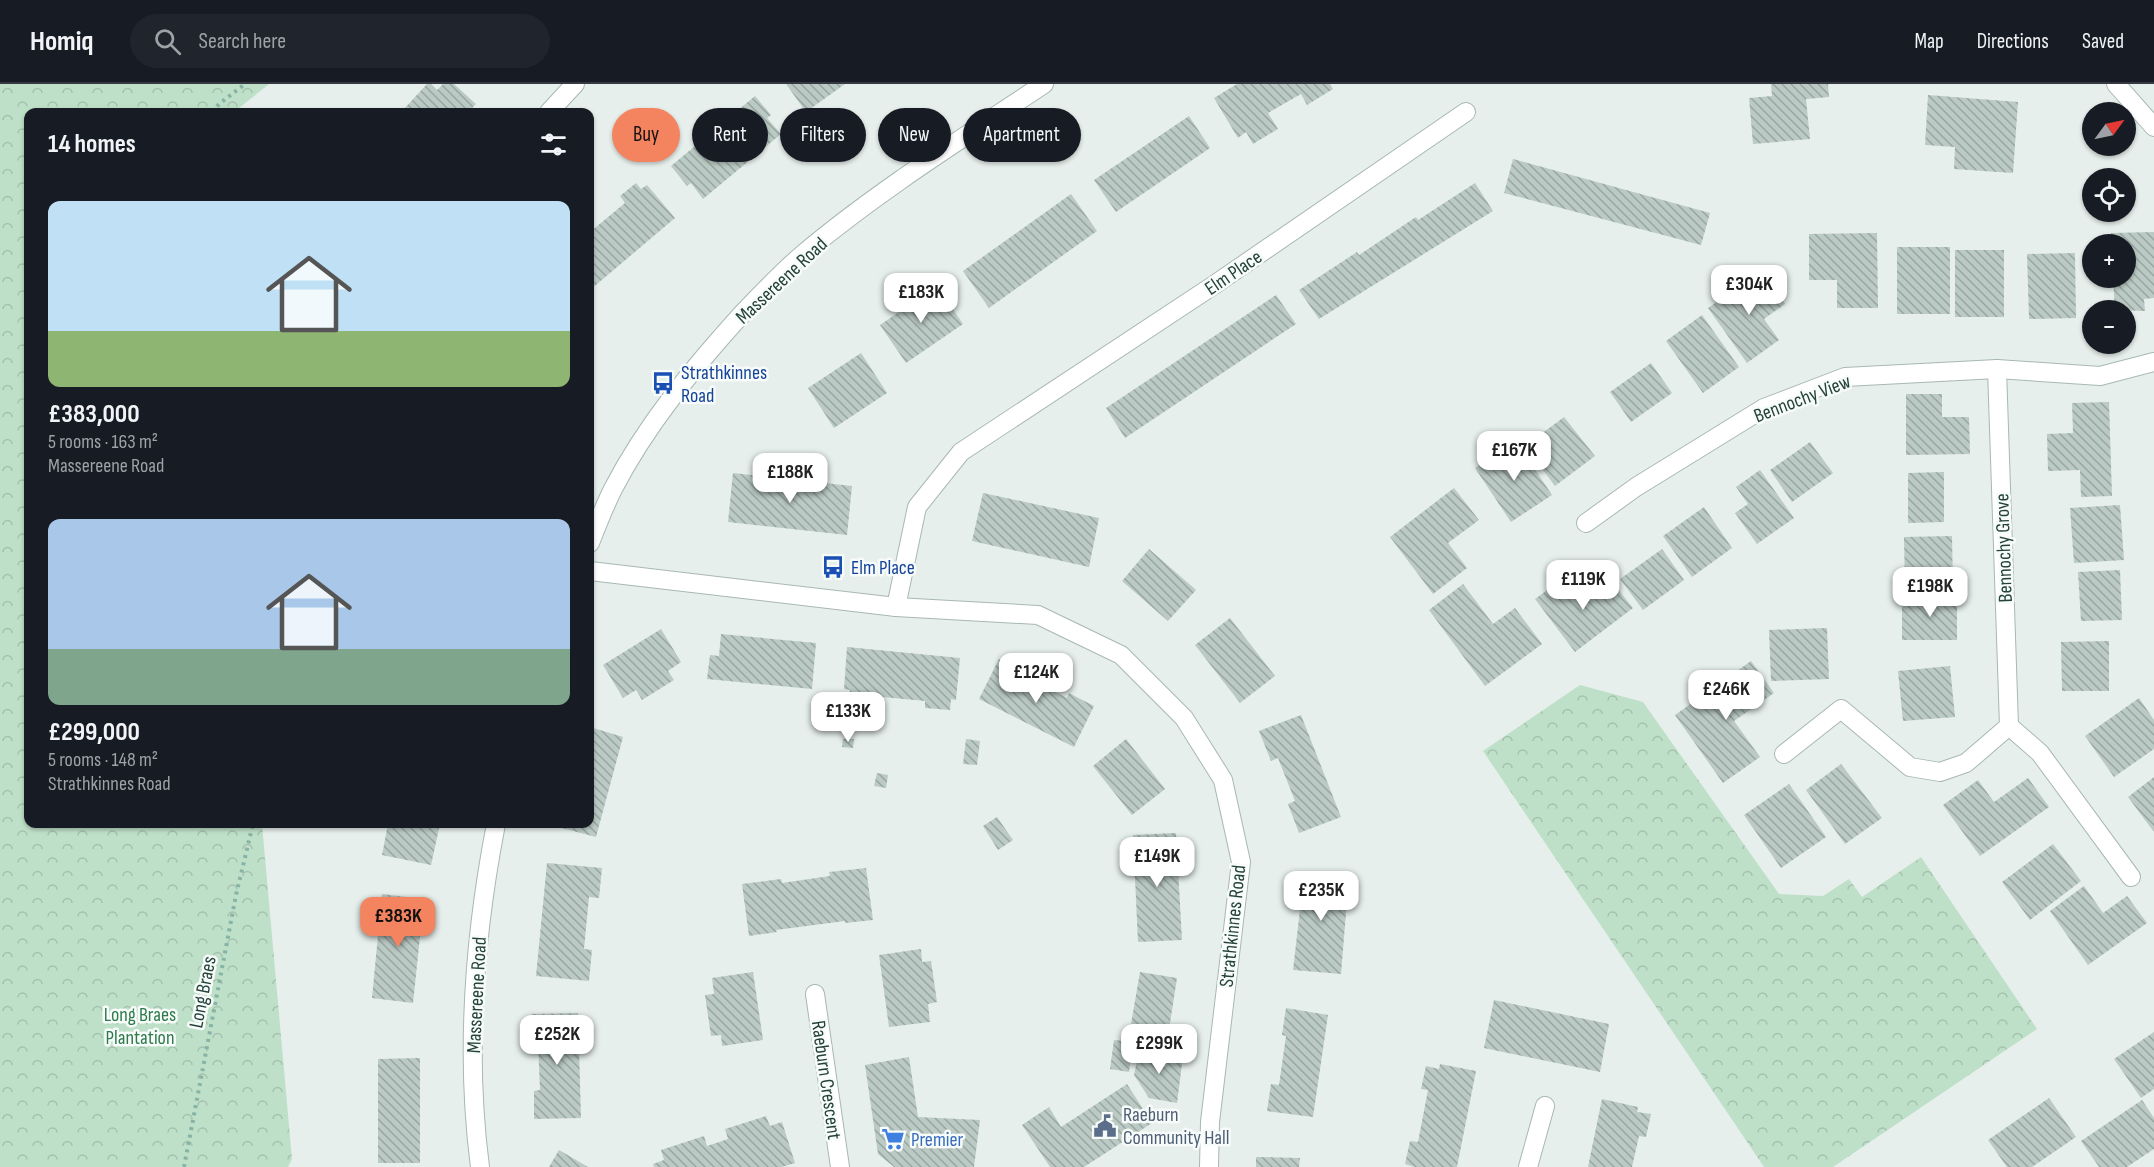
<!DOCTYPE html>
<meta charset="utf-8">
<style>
body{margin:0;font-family:"Sofia Sans Condensed",sans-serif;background:#20242c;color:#f1f3f6;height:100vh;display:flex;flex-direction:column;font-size:22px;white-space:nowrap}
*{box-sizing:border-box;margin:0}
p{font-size:20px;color:#9ea1a6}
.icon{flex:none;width:33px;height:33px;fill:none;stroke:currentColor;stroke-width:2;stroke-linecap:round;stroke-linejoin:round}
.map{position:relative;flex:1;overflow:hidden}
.sheet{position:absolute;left:24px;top:24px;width:570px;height:720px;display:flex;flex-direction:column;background:#171b24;border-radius:12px;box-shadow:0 2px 4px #0004}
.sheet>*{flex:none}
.hud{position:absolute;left:612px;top:24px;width:570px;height:54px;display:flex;gap:12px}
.needle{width:39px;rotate:57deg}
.tools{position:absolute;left:2082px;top:18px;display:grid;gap:12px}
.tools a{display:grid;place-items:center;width:54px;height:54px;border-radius:50%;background:#171b24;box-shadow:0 2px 4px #0004;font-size:30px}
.price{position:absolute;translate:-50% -51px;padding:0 14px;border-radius:12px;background:#fff;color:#222;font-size:20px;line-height:39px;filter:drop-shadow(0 2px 3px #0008)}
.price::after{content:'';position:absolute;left:50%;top:36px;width:18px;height:14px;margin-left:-9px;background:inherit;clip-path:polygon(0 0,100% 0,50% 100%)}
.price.selected{background:#f4845f;color:#111}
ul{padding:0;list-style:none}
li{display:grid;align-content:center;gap:12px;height:318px;padding:0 24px}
li span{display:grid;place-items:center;height:186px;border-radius:12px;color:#555}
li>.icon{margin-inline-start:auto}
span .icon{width:108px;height:108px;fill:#fffc;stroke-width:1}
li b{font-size:26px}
h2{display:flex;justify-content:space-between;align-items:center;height:72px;padding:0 24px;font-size:26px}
.pill{padding:0 21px;border-radius:27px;background:#171b24;box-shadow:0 2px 4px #0004;font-size:21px;line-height:54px}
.pill.selected{background:#f4845f;color:#111}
header{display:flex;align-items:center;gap:36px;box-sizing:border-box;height:84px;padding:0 30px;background:#171b24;border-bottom:2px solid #363941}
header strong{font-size:28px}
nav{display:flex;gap:33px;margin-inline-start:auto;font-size:21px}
.search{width:420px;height:54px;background:#20242c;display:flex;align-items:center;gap:15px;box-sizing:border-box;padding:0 21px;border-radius:33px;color:#9ea1a6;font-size:22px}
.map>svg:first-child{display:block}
.forest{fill:url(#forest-crowns)}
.building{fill:url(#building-back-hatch)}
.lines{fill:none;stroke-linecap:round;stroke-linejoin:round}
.minor-casing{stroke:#a8b8b2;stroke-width:20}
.path{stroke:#86b3a5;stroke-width:4;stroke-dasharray:3 4.5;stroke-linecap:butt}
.minor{stroke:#fff;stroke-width:18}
.labels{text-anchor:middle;stroke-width:5;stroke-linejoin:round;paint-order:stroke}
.street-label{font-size:20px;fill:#24423a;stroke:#f7fbf9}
.transit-label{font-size:20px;fill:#164399;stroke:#f7fbf9;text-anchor:start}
.park-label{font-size:20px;fill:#2d7a4b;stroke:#f7fbf9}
.service-label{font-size:20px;fill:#4e5e75;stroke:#f7fbf9;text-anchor:start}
.shop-label{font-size:20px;fill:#366cbe;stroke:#f7fbf9;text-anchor:start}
</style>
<header>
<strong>Homiq</strong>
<div class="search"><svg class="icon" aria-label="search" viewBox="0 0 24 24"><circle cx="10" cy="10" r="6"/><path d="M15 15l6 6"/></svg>Search here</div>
<nav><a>Map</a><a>Directions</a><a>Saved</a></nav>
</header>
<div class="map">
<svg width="2154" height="1083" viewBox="0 0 2154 1083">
<defs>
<pattern id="forest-crowns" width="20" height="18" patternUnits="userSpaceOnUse" patternTransform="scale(1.5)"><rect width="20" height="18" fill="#bfe0c8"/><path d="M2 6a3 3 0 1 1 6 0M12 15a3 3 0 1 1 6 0" fill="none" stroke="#a4c1ad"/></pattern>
<pattern id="building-back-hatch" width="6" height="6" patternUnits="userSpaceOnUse" patternTransform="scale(1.5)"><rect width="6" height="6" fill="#bbcac4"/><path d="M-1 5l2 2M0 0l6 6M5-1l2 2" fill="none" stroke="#98a6a0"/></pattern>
</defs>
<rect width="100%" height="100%" fill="#e6efeb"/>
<g class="forest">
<polygon points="0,0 269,0 234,28 28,28 28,740 262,740 292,1075 288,1083 0,1083"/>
<polygon points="1580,601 1643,618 1779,810 1823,812 1849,795 1862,813 1921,773 2037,945 1833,1083 1764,1083 1483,667"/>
</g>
<g class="building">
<polygon points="427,0 431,0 437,6 443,0 454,0 476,20 468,28 403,28 402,27"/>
<polygon points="786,0 845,0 806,28"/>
<polygon points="1237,0 1330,0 1333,5 1307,21 1301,10 1268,29 1278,45 1253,60 1246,48 1238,54 1214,14"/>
<polygon points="1771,0 1828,0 1829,13 1806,15 1810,55 1753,60 1749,14 1772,12"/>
<polygon points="1928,11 2018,18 2013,89 1954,85 1955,63 1925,61"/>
<polygon points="755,12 771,31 767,34 781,50 703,115 691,99 687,102 671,82"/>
<polygon points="1189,32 1210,64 1116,128 1094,96"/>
<polygon points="1513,75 1710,129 1701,161 1504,109"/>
<polygon points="636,99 641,105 647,101 675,134 590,206 590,148 625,119 620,112"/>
<polygon points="1475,99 1493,127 1319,235 1299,206 1357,168 1359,171 1416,133 1418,136"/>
<polygon points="1071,110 1097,147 989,224 963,187"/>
<polygon points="2154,148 2154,214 2144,215 2145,227 2115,226 2113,194 2126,194 2126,160 2111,160 2111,149"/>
<polygon points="1877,149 1878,224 1837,224 1837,196 1809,196 1809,150"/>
<rect x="1897" y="163" width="53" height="67"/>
<rect x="1955" y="166" width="49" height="67"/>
<polygon points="2075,169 2076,234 2029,235 2027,170"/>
<polygon points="1761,187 1785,220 1764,235 1779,256 1747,279 1708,224"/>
<polygon points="937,202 963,240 906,279 880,241"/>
<polygon points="1276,211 1296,240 1125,354 1106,324"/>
<polygon points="1702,231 1739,283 1703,309 1666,257"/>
<polygon points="861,269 887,309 834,344 808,304"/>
<polygon points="1651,279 1672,309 1631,338 1610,308"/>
<polygon points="1906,310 1942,310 1942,333 1969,333 1970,370 1906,371"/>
<polygon points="2109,318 2112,412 2081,413 2080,386 2048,387 2047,350 2073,349 2072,319"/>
<polygon points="1564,333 1595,372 1555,402 1525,362"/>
<polygon points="1516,357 1552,411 1511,438 1475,384"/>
<polygon points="1810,358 1833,389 1792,418 1770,386"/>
<polygon points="1760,386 1794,434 1757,460 1735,429 1748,420 1736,403"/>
<polygon points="1944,388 1944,438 1908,439 1908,389"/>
<polygon points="733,389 852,402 847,451 728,438"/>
<polygon points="1454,404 1479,436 1448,459 1467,484 1433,510 1390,453"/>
<polygon points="983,409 1099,434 1089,483 972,457"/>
<polygon points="2120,421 2124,476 2074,479 2070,424"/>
<polygon points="1704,423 1732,464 1692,493 1663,452"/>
<polygon points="1952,452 1953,502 1905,503 1904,453"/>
<polygon points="1149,465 1196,506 1168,537 1122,497"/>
<polygon points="1662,465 1684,496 1643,526 1620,495"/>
<polygon points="2120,486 2122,536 2081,537 2078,488"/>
<polygon points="1565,493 1581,515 1609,494 1633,524 1575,568 1535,515"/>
<polygon points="1463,500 1493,540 1515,524 1542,560 1485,602 1429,526"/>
<polygon points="1957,512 1957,556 1902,556 1902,513"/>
<polygon points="1230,534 1275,592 1240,619 1195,561"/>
<polygon points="1827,544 1829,595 1771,597 1769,546"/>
<polygon points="661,545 681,578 668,587 674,596 642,616 636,606 623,614 603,581"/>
<polygon points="721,550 816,559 812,605 707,595 710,571 719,572"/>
<polygon points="2109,557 2109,607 2062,607 2061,558"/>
<polygon points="847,563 960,574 956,616 951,615 950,626 925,624 925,617 872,612 871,618 849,616 850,606 844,605"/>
<polygon points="999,575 1024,588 1022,591 1067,614 1069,609 1094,622 1074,663 979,615"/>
<polygon points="1751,577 1774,609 1734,637 1760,673 1723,699 1675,631"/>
<polygon points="1950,582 1955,633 1903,637 1898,587"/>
<polygon points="2139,614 2154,636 2154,665 2114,693 2085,652"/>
<polygon points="1301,631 1341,733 1299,749 1288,720 1295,717 1278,674 1271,677 1259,647"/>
<polygon points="590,643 623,653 596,753 546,740 590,740"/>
<polygon points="843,655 854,655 853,664 842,663"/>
<polygon points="966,655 980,657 977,681 963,680"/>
<polygon points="1126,655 1165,705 1132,731 1093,682"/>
<polygon points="1841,680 1882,734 1845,760 1806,706"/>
<polygon points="877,689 888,691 886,704 874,702"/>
<polygon points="2154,693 2154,748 2128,713"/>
<polygon points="2028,694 2049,723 1980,772 1943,721 1978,696 1994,718"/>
<polygon points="1789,700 1826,753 1781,784 1744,731"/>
<polygon points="997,733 1013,756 998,766 983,742"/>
<polygon points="388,740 440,740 431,781 382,771"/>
<polygon points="1176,749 1182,856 1138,858 1133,751"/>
<polygon points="2053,760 2081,797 2030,836 2002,798"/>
<polygon points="547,779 602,784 599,814 589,813 584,865 592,866 589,897 536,892"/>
<polygon points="866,784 873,836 845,839 845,837 776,846 777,848 749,852 742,800 781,795 782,799 830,792 829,788"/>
<polygon points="1300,787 1349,792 1341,890 1293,886 1301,817 1297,817"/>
<polygon points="2084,802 2103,829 2127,812 2147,839 2088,881 2050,827"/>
<polygon points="382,810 424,815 413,919 372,914"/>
<polygon points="921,865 922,878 931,877 937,918 928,920 930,938 889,943 879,871"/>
<polygon points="753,888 763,956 722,962 721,951 711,952 705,911 714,910 712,894"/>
<polygon points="1140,888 1177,894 1168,952 1130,946"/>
<polygon points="1494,916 1609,940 1600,988 1484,964"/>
<polygon points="1286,924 1328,931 1313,1033 1267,1027 1271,1000 1279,1001 1286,952 1282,951"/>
<polygon points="578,929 581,1034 534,1035 534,1007 540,1006 538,958 532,958 531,930"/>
<polygon points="2154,948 2154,1005 2141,1014 2114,975"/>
<polygon points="1114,956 1133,958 1129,988 1110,985"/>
<polygon points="1139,967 1183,972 1177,1019 1149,1014 1134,991"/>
<polygon points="909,973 918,1033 980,1036 974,1083 894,1083 878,1070 865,981"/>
<polygon points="420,974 420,1079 378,1079 378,975"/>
<polygon points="1440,980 1476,987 1457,1083 1415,1083 1405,1080 1410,1057 1418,1058 1428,1006 1421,1005 1426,982 1439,985"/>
<polygon points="1127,1000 1152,1039 1084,1083 1050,1083 1022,1041 1049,1023 1061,1043"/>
<polygon points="2049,1014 2076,1053 2032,1083 2007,1083 1988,1056"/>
<polygon points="1602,1015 1638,1023 1637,1028 1651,1030 1646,1053 1639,1052 1632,1083 1588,1083"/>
<polygon points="2142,1016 2154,1034 2154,1065 2127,1083 2099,1083 2081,1057"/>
<polygon points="766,1032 770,1042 782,1038 795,1079 782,1083 654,1083 653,1080 664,1076 661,1066 704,1052 707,1062 728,1055 725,1045"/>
<polygon points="559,1066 588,1083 549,1083"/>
<polygon points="1256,1073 1300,1074 1299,1083 1256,1083"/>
</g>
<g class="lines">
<g class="minor-casing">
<g id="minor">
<polyline points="2116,0 2154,43"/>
<polyline points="549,28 575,0"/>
<polyline points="1997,285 2009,642 2040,669 2131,793"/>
<polyline points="1586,439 1636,403 1764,324 1845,293 1997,285 2100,292 2154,278"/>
<path d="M590,459C597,441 604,423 613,405C646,341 694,283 742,230C761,210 782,188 803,170C878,107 963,54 1044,0"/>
<polyline points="590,487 896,523 1038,531 1121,571 1184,634 1223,696 1241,778 1210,1038 1209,1083"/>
<polyline points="896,523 917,423 961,368 1214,201 1466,28"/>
<polyline points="1784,670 1841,625 1910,683 1940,688 1966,679 2009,642"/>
<polyline points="815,910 840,1083"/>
<path d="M480,1083C465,968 474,853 496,740"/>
<polyline points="1528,1083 1545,1022"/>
</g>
</g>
<g class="path">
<polyline points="212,28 219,20 245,0"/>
<polyline points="184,1083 236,811 253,740"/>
</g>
<use href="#minor" class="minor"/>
</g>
<defs>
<g id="bus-bare" transform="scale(1.8)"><path d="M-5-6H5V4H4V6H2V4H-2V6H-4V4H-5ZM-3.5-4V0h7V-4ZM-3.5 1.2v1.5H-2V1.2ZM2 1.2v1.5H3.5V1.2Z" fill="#1a4fb4" stroke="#f7fbf9" stroke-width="2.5" paint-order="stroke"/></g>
<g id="civic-bare" transform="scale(1.8)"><path d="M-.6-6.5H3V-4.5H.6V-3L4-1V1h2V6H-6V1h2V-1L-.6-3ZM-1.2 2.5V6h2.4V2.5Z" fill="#5c6f8a" stroke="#f7fbf9" stroke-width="2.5" paint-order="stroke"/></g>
<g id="supermarket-bare" transform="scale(1.8)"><path d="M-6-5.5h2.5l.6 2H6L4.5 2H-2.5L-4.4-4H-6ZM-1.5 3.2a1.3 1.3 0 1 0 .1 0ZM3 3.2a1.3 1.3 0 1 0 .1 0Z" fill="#3f7fe0" stroke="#f7fbf9" stroke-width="2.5" paint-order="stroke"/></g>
</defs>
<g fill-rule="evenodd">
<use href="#bus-bare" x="663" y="299"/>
<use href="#bus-bare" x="833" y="483"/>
<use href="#civic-bare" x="1105" y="1042"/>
<use href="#supermarket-bare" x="893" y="1055"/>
</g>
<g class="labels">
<g class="street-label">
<text transform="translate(1233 188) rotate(-34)" y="7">Elm Place</text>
<text transform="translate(781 196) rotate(-43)" y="7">Massereene Road</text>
<text transform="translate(1802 314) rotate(-21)" y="7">Bennochy View</text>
<text transform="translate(2003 464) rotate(-92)" y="7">Bennochy Grove</text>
<text transform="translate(1232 842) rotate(-84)" y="7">Strathkinnes Road</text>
<text transform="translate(202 908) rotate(-79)" y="7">Long Braes</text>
<text transform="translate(476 911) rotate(-87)" y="7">Massereene Road</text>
<text transform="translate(827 996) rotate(82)" y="7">Raeburn Crescent</text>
</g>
<g class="transit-label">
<text x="681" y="295">Strathkinnes<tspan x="681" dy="23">Road</tspan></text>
<text x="851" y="490">Elm Place</text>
</g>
<g class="park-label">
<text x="140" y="937">Long Braes<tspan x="140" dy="23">Plantation</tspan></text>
</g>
<g class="service-label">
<text x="1123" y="1037">Raeburn<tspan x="1123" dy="23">Community Hall</tspan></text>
</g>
<g class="shop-label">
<text x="911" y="1062">Premier</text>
</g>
</g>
</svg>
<div class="tools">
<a><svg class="needle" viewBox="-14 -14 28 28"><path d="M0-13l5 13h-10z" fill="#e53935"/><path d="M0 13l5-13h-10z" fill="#9ea1a6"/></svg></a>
<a><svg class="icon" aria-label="locate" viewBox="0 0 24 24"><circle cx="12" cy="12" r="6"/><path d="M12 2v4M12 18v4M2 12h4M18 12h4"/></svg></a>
<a>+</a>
<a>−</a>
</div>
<b class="price" style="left:1749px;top:232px">£304K</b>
<b class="price" style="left:921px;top:240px">£183K</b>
<b class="price" style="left:1514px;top:398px">£167K</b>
<b class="price" style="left:790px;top:420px">£188K</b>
<b class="price" style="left:1583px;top:527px">£119K</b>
<b class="price" style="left:1930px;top:534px">£198K</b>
<b class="price" style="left:1036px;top:620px">£124K</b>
<b class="price" style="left:1726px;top:637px">£246K</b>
<b class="price" style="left:848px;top:659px">£133K</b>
<b class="price" style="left:1157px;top:804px">£149K</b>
<b class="price" style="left:1321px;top:838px">£235K</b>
<b class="price selected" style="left:398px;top:864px">£383K</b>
<b class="price" style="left:557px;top:982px">£252K</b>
<b class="price" style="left:1159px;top:991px">£299K</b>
<div class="hud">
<a class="pill selected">Buy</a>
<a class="pill">Rent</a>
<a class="pill">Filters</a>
<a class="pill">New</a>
<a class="pill">Apartment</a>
</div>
<section class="sheet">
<h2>14 homes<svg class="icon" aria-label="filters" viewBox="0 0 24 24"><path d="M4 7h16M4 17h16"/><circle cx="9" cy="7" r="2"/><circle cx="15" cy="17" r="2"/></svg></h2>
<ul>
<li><span style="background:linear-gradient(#bfe0f5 70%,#8fb573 0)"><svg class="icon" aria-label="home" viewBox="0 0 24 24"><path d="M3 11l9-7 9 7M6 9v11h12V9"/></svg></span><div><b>£383,000</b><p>5 rooms · 163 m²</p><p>Massereene Road</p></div></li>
<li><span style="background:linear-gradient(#a9c7e8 70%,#7fa58c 0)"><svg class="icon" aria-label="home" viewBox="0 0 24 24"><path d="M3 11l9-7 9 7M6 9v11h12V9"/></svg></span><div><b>£299,000</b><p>5 rooms · 148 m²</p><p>Strathkinnes Road</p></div></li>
</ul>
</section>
</div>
